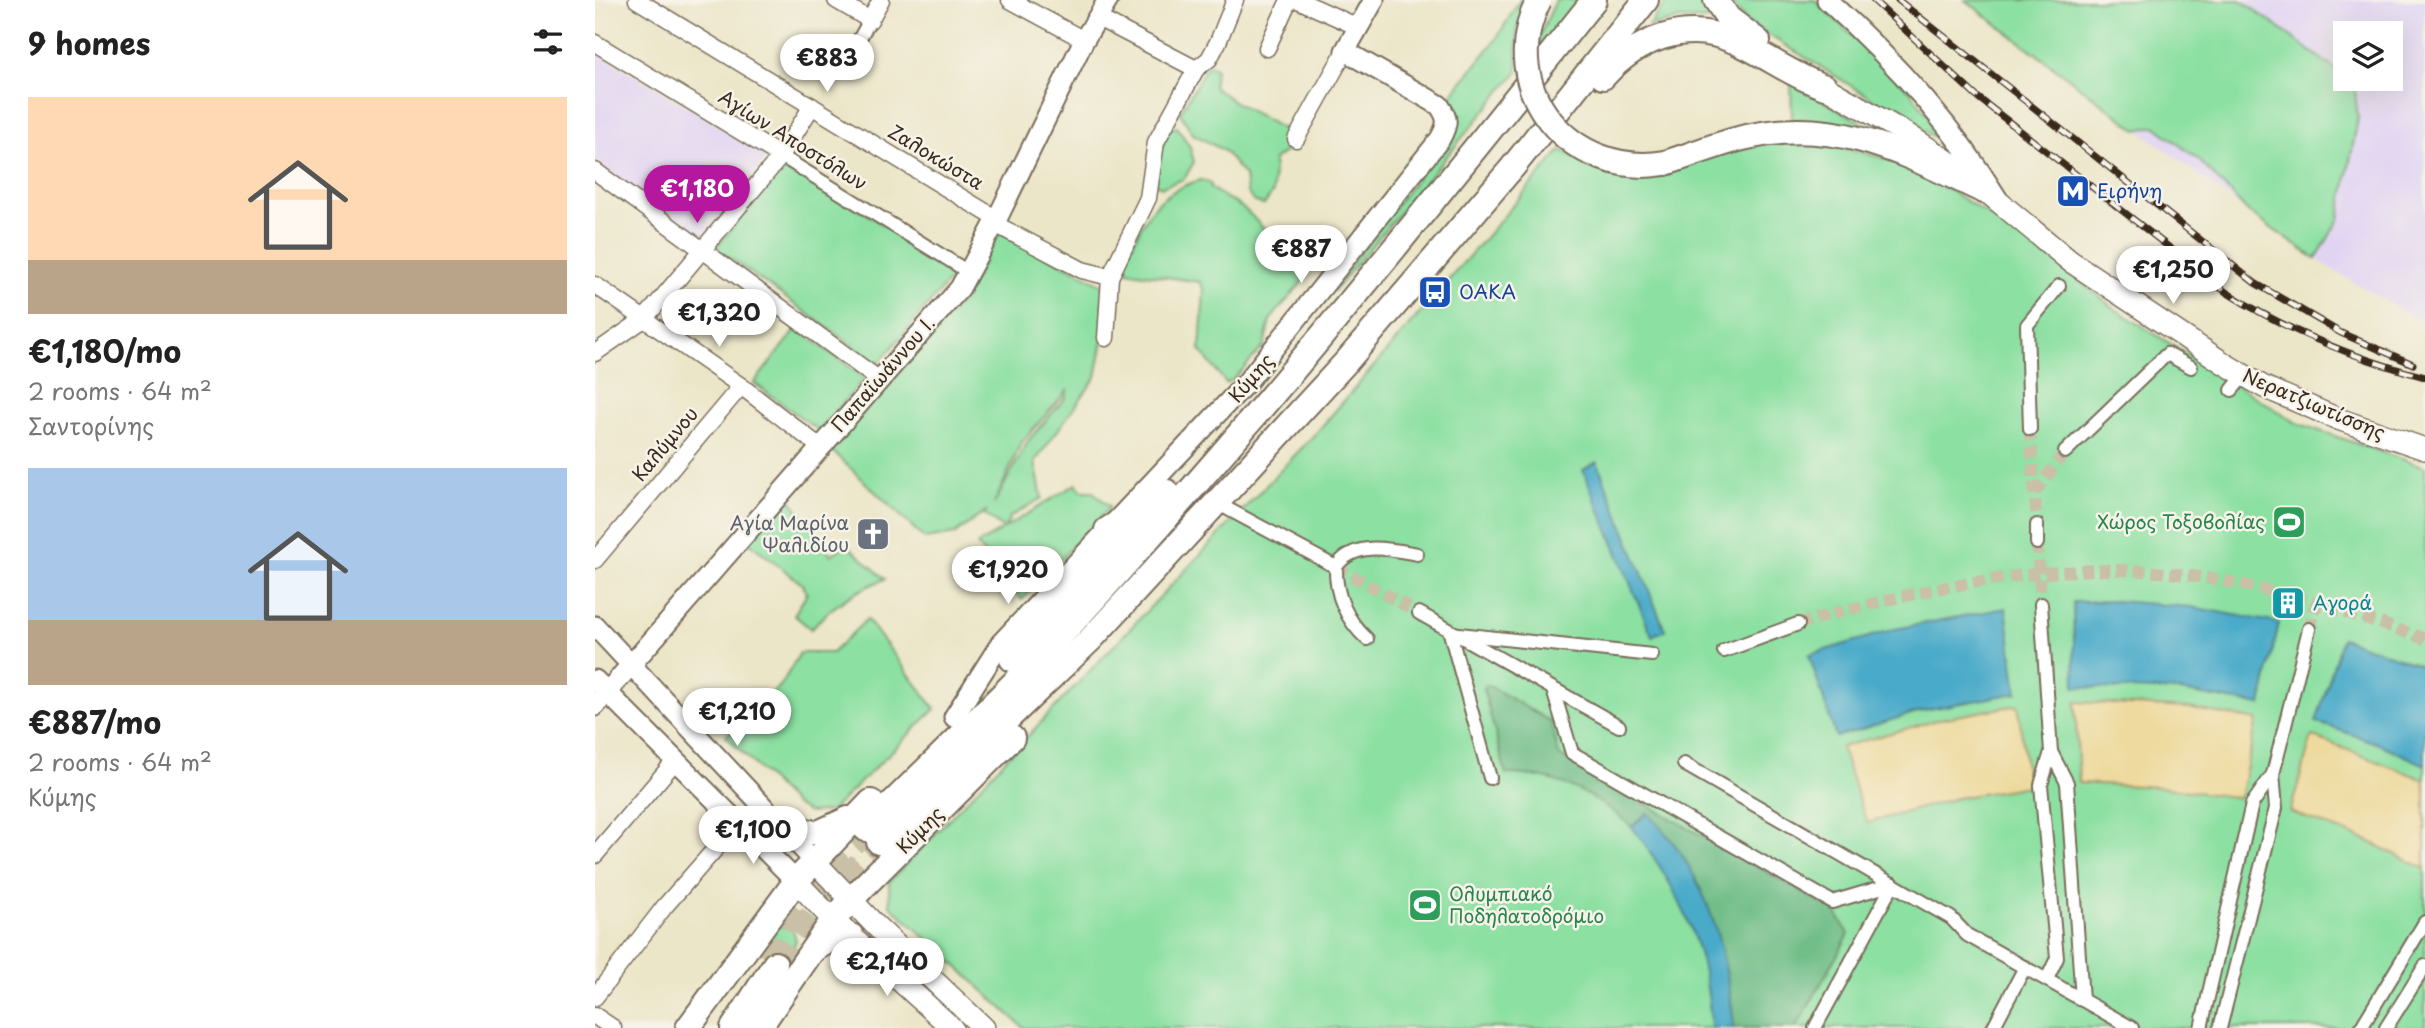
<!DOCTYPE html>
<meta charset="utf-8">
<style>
body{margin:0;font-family:"Playpen Sans",sans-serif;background:#f6f6f6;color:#222;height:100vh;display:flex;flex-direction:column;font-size:26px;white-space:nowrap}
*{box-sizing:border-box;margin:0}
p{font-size:23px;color:#767676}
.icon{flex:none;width:38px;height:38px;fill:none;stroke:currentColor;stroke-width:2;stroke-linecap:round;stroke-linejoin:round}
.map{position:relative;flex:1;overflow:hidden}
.sheet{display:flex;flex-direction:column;background:#fff;width:595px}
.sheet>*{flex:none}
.buttons{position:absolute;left:1738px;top:21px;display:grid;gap:14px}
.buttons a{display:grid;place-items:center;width:70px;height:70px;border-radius:0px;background:#fff;box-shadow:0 7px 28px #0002;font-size:35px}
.price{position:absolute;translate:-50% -60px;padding:0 16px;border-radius:24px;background:#fff;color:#222;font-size:23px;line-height:46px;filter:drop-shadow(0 2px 4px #0008)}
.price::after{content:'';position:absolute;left:50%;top:42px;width:21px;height:16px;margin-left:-10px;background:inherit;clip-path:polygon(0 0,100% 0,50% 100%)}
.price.current{background:#b5179e;color:#fff}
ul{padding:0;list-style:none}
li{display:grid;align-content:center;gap:14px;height:371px;padding:0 28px}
li span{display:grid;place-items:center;height:217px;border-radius:0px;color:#555}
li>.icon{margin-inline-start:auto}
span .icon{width:126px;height:126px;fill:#fffc;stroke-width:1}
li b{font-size:30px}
h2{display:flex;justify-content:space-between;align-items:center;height:84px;padding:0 28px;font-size:30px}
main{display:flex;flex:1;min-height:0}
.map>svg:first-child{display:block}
.built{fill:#e1d4f3;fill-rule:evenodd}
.green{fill:#8ce0a2;stroke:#648560;stroke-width:2;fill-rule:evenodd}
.forest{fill:#71be88;stroke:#567453;stroke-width:2}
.sand{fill:#eeda9e;stroke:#94825e;stroke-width:2}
.water{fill:#4aaac9;stroke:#426a74;stroke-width:2}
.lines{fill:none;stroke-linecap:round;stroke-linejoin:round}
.pedestrian-tunnel{stroke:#c9c0a7;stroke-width:12;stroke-dasharray:12 6;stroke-linecap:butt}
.primary-tunnel{stroke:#c9c0a7;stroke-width:24;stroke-dasharray:24 12;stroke-linecap:butt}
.pedestrian-casing{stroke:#796c5a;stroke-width:16}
.minor-casing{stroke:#796c5a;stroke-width:19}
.tertiary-casing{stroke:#796c5a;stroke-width:23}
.secondary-casing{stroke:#796c5a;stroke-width:24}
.primary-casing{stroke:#796c5a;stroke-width:28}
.pedestrian{stroke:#fff;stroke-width:12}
.minor{stroke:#fff;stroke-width:16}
.tertiary{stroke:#fff;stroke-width:19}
.secondary{stroke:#fff;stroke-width:21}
.primary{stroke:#fff;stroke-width:24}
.rail-casing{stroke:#3b2a1e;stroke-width:7}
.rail{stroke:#f7f3e8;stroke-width:4.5;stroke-dasharray:13;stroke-linecap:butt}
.primary-bridge-casing{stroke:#796c5a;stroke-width:28;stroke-linecap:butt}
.primary-bridge{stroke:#fff;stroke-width:24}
.labels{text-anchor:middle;stroke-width:5;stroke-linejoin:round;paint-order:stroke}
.street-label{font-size:19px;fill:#3b2a1e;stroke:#f7f3e8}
.transit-label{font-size:19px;fill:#164399;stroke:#f7f3e8;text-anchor:start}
.leisure-label{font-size:19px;fill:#27864d;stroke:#f7f3e8;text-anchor:end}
.worship-label{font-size:19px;fill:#5b616d;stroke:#f7f3e8;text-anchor:end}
.culture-label{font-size:19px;fill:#0d838f;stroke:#f7f3e8;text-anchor:start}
</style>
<main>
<section class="sheet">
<h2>9 homes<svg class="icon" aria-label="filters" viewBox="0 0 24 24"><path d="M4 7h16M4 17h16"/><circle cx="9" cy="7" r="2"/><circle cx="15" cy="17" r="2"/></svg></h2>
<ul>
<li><span style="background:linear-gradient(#ffd9b3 75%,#b9a48a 0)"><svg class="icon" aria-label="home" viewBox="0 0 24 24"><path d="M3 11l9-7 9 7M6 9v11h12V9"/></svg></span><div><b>€1,180/mo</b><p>2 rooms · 64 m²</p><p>Σαντορίνης</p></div></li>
<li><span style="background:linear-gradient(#a9c7e8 70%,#b9a48a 0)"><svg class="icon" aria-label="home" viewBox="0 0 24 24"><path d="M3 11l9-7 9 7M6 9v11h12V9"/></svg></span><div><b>€887/mo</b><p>2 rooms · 64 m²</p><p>Κύμης</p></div></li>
</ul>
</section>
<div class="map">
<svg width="1830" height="1028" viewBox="0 0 1830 1028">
<rect width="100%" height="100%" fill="#f7f3e8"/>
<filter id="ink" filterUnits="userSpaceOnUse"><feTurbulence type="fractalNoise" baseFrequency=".0143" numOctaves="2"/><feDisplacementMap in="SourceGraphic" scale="14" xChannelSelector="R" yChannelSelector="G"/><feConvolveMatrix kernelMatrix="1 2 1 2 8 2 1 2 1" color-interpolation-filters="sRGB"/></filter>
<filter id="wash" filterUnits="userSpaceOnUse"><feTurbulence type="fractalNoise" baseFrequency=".00686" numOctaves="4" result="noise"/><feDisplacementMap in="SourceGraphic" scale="28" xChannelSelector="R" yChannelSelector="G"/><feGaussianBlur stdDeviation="1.57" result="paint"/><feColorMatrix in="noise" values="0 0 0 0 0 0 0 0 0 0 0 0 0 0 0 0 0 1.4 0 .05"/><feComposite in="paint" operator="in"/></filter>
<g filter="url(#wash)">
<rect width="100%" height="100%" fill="#ece6c9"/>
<g class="built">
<path d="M1371,0H1830V324L1733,267L1653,212ZM1750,33H1796V79H1750Z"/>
<polygon points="0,51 173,156 105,238 0,160"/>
</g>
<g class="green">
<path d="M925,0H932L922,30L923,71L739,291L737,289L860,128C865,116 865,107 853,99L900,41Z"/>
<polygon points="961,0 987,0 944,52 945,35"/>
<polygon points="1073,0 1112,0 1120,20 1085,19 1053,27"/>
<polygon points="1135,0 1220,0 1315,91 1357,148 1151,21"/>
<polygon points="1370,0 1646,0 1759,83 1763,118 1744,219 1721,259 1653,212 1605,161 1560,126 1542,130"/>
<polygon points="613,64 621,69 618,86 638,101 700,136 692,150 679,160 678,192 669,205 658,201 652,192 650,176 628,150 598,134 585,113"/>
<polygon points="1196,82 1277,129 1238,122 1197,120"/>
<polygon points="582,127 595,147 599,162 589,179 567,187 560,184 560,163 574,128"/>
<polygon points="1213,138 1315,165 1440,245 1520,309 1702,423 1830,467 1830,1028 429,1028 295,905 294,882 722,432 966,150 1008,170 1053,172 1165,142"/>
<polygon points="190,163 362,271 283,364 121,248"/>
<path d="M606,180L615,183L616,188C626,196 638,201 649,209C661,217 666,233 686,238C695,240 704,236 714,239L719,252L708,281L675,320L669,346L638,380L631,383L605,350L609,290L605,282L543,273L533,271L529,262C549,220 558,193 606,180Z"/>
<path d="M404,230L510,286L508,340L501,377L440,462L447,498L415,517L409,529L389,514L392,510L360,534L330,539L236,450L371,296ZM472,391L471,397L433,441L399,504L426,443Z"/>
<polygon points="202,329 270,378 224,431 159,383"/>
<polygon points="481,484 487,491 497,491 515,507 427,600 382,545"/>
<path d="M193,496L236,555L251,544L290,579C261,590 237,605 216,629L199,615L212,593L207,584L152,541Z"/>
<polygon points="272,619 340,709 236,811 214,813 200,805 131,736 186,685 205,653 237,653"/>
<polygon points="188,925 197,927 201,940 192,965 165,942 180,928"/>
</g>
<path class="forest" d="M893,685L956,722L964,755L1239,910L1254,934L1201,1028H1139C1129,949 1112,871 1052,813L1037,827C1000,794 962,774 911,774L888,688Z"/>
<g class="sand">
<polygon points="1480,702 1593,708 1662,720 1645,798 1565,787 1484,783"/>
<polygon points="1423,705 1433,786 1362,798 1272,823 1246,747 1345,719"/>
<polygon points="1717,736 1830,780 1830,869 1771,840 1695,812"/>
</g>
<g class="water">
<polygon points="1002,462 1070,630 1057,636 988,470"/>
<polygon points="1523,601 1596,607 1684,623 1666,705 1585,691 1480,687 1478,602"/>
<polygon points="1411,608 1422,693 1329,710 1241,737 1214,655 1300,629"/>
<polygon points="1747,638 1830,667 1830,765 1784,744 1721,722"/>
<path d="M1052,813C1111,869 1132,949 1139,1028H1116C1113,950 1084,888 1037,827Z"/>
</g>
</g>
<g filter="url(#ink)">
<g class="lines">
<g class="pedestrian-tunnel">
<polyline points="1435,429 1442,525"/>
<polyline points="1440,492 1470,452"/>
<polyline points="1442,543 1446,604"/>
<polyline points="741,567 824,613"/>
<path d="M1203,624C1304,594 1409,571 1515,570C1623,570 1730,603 1830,639"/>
<polyline points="1714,629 1721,602"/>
</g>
<g class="primary-tunnel">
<polyline points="164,954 200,907 271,829"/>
<polyline points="180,964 215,918 284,842"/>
</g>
<g class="pedestrian-casing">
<g id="pedestrian">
<polyline points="257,52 275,20"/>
<polyline points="186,156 375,273"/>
<polyline points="1637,390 1649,375"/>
<polyline points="1435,429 1432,325 1464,286"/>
<polyline points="1470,452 1572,354 1596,367"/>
<polyline points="631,508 741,567"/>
<polyline points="1442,525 1442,543"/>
<polyline points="1446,604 1456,752 1446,785 1462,958 1452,979"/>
<polyline points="824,613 1024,726"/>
<path d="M772,639C752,621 740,595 741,567C759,540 795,549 822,554"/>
<polyline points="1129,651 1203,624"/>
<polyline points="958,690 977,753 1237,902 1298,884"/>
<polyline points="1456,752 1472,783 1487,1000"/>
<polyline points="1089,764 1356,918 1372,935 1537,1028"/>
<polyline points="895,778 855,633 1057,655"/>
<polyline points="1220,1028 1298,884"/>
<polyline points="1398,1028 1430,967"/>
<polyline points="1606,1028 1657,804 1678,774 1714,629"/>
<polyline points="1625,1028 1681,808 1678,774"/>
<polyline points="1766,1028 1830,922"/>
<polyline points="1791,1028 1830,966"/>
</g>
</g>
<g class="minor-casing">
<g id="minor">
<polyline points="42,0 402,219"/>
<polyline points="241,0 275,20 286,0"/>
<polyline points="415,0 489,40"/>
<polyline points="703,0 763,27"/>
<polyline points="503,18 601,69"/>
<polyline points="0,43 186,156"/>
<polyline points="672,48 694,0"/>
<polyline points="701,139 750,51"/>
<polyline points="0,171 283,379"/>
<polyline points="400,224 487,270 515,277"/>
<polyline points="0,285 146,386 225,447"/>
<polyline points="511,338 515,277 553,198 561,142 601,69 614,59 623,42 640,0"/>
<polyline points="0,353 49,319 62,304 186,156 217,106"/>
<polyline points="0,560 146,386"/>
<polyline points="0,855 80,761"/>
<polyline points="0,997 70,906 143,823"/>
<polyline points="0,1016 18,1028"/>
</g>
</g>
<g class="tertiary-casing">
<g id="tertiary">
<path d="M1232,0C1296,58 1357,124 1402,198"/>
<polyline points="0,626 219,861"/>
<polyline points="0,680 201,881"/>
<polyline points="0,706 365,288 402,219 489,40 513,0"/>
<path d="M359,717L406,643L651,383L845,139C853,124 854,119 844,105L750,51L779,0"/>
</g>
</g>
<g class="secondary-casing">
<g id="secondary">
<polyline points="1230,87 1312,134 1363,168 1475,261 1630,364 1669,387 1743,419 1830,449"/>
<polyline points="219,861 282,927 389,1028"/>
<polyline points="201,881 238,920 357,1028"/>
</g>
</g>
<g class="primary-casing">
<g id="primary">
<polyline points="1121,0 1133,18 1163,41"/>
<path d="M1008,77C1041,40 1090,19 1139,41C1170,54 1197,76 1230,87"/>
<path d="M1070,163C1097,155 1124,143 1152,137C1243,116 1310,154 1389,191"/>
<polyline points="512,530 572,492"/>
<polyline points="417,659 550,516"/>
<polyline points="188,827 223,833 253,819"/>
<path d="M271,829C340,760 412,693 479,621C661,422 831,211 999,0"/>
<polyline points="284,842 495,640 752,361 917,168 1051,0"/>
<polyline points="217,951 236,939 256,936"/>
<polyline points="93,1028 201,881 276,802"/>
<polyline points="138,1028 180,964"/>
<polyline points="164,1028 238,920 269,886 417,738"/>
</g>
</g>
<use href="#pedestrian" class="pedestrian"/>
<use href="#minor" class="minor"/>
<use href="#tertiary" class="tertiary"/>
<use href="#secondary" class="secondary"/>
<use href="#primary" class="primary"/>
<g class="rail-casing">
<g id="rail">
<path d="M1278,0L1381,96L1631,292C1694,332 1758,358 1830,377"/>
<polyline points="1303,0 1660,283 1746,333 1818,364"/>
</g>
</g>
<use href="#rail" class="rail"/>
<g class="primary-bridge-casing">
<path id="primary-bridge" d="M944,0C899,88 976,179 1070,163"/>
</g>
<use href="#primary-bridge" class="primary-bridge"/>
</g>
</g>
<defs>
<g id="metro-square" transform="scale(1.75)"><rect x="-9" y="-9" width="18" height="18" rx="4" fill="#1a4fb4" stroke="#f7f3e8"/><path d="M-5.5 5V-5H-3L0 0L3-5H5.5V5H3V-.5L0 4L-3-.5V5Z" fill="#fff"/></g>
<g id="bus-square" transform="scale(1.75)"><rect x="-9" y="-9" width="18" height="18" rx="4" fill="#1a4fb4" stroke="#f7f3e8"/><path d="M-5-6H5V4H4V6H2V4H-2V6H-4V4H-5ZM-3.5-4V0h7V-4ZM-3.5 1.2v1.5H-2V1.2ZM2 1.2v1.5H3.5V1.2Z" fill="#fff"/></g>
<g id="stadium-square" transform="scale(1.75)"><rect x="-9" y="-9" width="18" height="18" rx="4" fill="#2e9e5b" stroke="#f7f3e8"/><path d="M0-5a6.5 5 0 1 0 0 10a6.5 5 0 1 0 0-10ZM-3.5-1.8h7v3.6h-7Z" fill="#fff"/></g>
<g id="church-square" transform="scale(1.75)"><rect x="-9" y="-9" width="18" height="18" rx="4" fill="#6b7280" stroke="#f7f3e8"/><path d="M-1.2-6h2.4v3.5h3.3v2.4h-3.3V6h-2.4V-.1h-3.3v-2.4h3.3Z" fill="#fff"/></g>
<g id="building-square" transform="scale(1.75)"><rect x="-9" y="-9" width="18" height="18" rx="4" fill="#0f9aa8" stroke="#f7f3e8"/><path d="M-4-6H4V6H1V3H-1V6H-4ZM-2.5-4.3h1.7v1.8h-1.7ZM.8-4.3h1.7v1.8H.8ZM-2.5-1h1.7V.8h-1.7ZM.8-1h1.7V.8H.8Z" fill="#fff"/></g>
</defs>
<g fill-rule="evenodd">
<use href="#metro-square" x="1478" y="191"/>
<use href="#bus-square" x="840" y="292"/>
<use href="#stadium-square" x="1694" y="522"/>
<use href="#church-square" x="278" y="534"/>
<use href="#building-square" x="1693" y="603"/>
<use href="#stadium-square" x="830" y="905"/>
</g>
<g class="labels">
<g class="street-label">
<text transform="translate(198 140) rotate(32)" y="7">Αγίων Αποστόλων</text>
<text transform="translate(341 157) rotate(31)" y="7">Ζαλοκώστα</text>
<text transform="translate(288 374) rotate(-49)" y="7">Παπαϊωάννου Ι.</text>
<text transform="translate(656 378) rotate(-49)" y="7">Κύμης</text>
<text transform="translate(1719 404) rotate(23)" y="7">Νερατζιωτίσσης</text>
<text transform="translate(70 444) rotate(-50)" y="7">Καλύμνου</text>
<text transform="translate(325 830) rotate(-45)" y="7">Κύμης</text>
</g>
<g class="transit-label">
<text x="1502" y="198">Ειρήνη</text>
<text x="864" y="299">ΟΑΚΑ</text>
</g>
<g class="leisure-label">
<text x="1670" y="529">Χώρος Τοξοβολίας</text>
<text x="854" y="901" text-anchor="start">Ολυμπιακό<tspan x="854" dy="22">Ποδηλατοδρόμιο</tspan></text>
</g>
<g class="worship-label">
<text x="254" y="530">Αγία Μαρίνα<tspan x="254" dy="22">Ψαλιδίου</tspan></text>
</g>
<g class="culture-label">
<text x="1718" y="610">Αγορά</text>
</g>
</g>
</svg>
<div class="buttons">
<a><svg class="icon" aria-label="layers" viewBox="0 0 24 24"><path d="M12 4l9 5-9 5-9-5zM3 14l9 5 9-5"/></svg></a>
</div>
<b class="price" style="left:232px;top:94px">€883</b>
<b class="price current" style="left:102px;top:225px">€1,180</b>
<b class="price" style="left:706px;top:285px">€887</b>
<b class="price" style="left:1578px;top:306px">€1,250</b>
<b class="price" style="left:124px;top:349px">€1,320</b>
<b class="price" style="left:413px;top:606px">€1,920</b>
<b class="price" style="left:142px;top:748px">€1,210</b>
<b class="price" style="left:158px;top:866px">€1,100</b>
<b class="price" style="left:292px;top:998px">€2,140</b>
</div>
</main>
